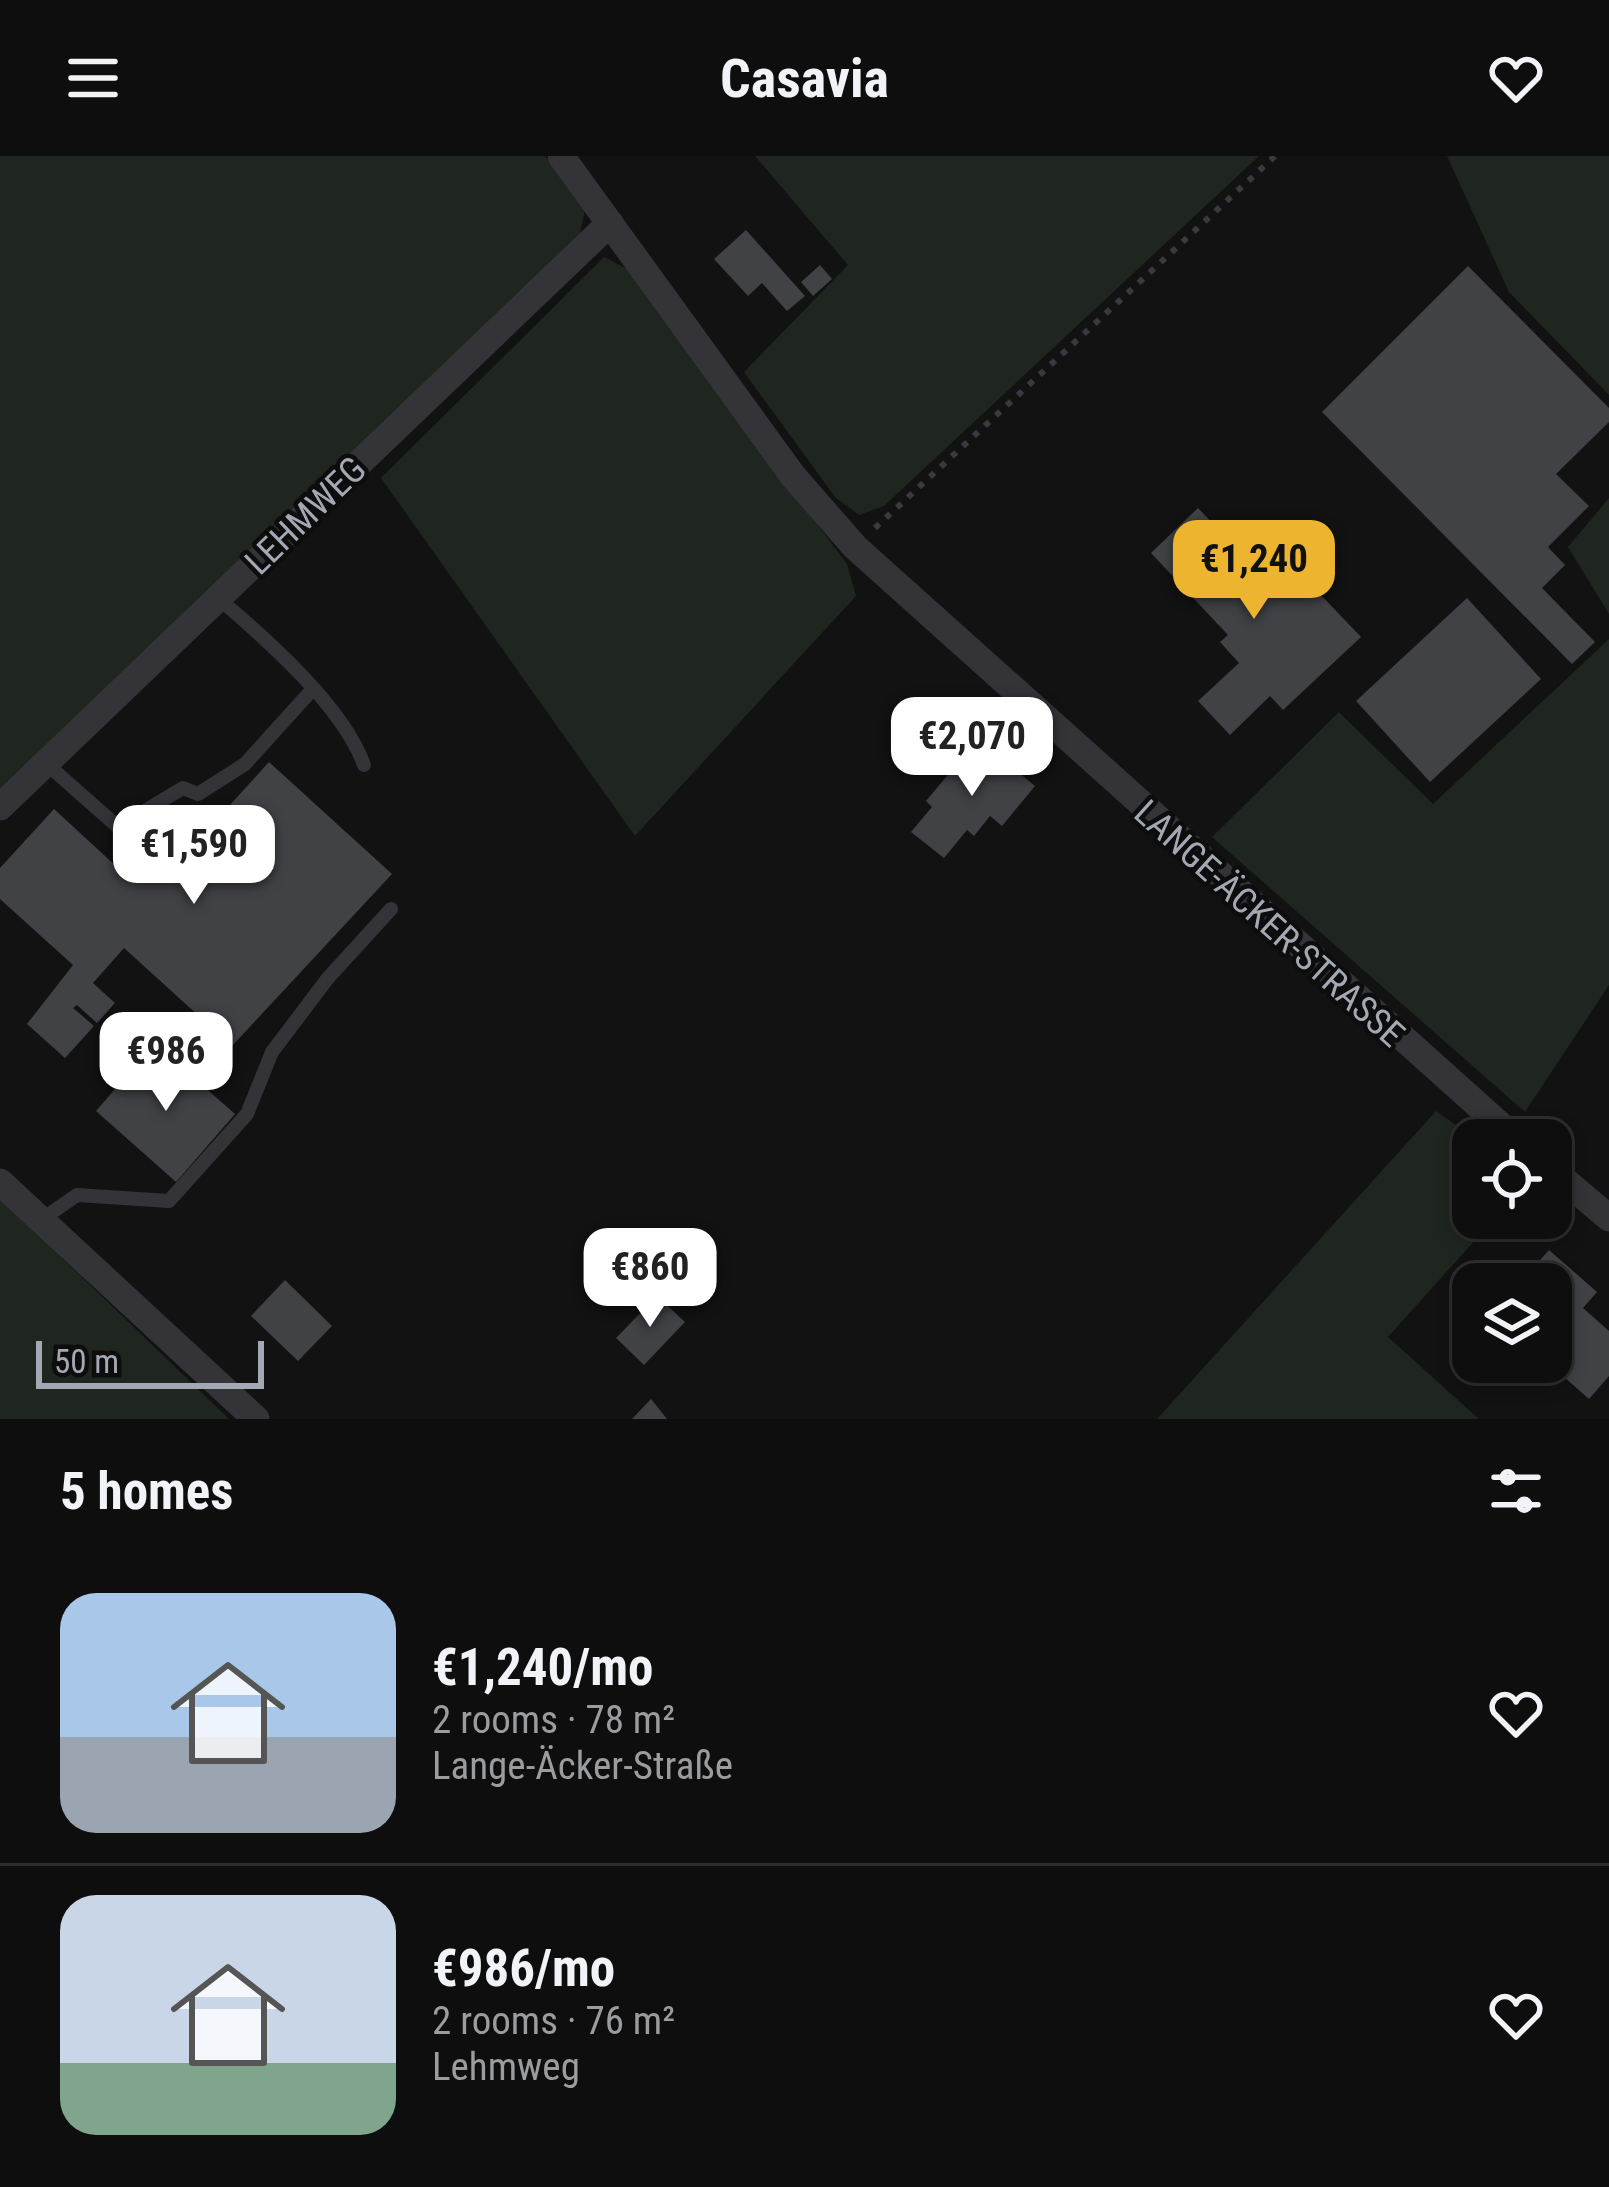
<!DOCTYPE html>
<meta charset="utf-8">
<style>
body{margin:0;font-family:"Roboto Condensed",sans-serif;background:#171717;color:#f1f3f6;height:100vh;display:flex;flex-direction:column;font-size:45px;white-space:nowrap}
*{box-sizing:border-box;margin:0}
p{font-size:39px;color:#9b9c9e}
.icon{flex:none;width:66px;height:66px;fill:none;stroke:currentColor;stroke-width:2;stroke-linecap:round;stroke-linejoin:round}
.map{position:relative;height:1263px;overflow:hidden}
.details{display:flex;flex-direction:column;background:#0e0e0e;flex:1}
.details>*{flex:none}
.controls{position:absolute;left:1452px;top:963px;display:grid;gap:24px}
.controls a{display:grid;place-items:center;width:120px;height:120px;border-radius:24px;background:#0e0e0e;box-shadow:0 6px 18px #0003,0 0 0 3px #2e2e2e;font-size:60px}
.scale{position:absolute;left:36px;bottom:30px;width:228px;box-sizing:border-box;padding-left:12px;border:6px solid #a3a8b3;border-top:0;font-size:33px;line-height:42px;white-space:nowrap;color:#a3a8b3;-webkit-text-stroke:9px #0d0d0e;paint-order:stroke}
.price{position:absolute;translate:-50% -102px;padding:0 27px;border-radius:24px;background:#fff;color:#222;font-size:39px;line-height:78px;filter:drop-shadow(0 3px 6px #0008)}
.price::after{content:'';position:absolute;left:50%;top:72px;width:36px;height:27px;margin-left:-18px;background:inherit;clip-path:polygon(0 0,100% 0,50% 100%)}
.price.on{background:#edb430;color:#111}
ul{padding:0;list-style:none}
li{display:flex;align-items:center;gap:36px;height:300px;padding:0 60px}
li+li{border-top:3px solid #2e2e2e}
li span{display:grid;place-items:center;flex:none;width:336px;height:240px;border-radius:36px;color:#555}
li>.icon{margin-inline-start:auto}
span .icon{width:144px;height:144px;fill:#fffc;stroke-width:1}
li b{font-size:51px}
h2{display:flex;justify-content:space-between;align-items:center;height:144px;padding:0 60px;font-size:51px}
header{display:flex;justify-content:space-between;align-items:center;height:156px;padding:0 60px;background:#0e0e0e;font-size:54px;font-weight:700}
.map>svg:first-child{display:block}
.green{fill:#1e261f}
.building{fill:#414246}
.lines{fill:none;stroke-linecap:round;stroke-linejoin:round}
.path{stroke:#393a3f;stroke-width:6;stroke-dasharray:6 9;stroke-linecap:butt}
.lane{stroke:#333338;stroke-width:14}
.street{stroke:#333338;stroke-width:27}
.labels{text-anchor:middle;stroke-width:9;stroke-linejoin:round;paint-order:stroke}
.street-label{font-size:36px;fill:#a3a8b3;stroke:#0d0d0e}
</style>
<header><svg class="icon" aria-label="menu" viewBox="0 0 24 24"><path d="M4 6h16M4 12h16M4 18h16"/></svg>Casavia<svg class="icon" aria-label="heart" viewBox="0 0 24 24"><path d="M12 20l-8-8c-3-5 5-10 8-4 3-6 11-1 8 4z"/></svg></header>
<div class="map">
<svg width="1609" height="1263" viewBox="0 0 1609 1263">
<rect width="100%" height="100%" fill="#121213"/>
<g class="green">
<polygon points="0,0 545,0 585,54 579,81 0,642"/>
<polygon points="755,0 1259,0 884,350 859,359 835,341 744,216 848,109"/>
<polygon points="1447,0 1609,0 1609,239 1509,136"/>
<polygon points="604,101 627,113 847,408 856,440 635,680 381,322"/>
<polygon points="1609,342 1609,458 1568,391"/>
<polygon points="1609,483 1609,829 1525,956 1212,681 1339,556 1433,648"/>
<polygon points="1436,955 1477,984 1473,1062 1495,1062 1388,1181 1479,1263 1157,1263"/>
<polygon points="0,1042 229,1263 0,1263"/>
</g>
<g class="building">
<polygon points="746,74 805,140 787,155 762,127 748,140 714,103"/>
<polygon points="820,109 832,123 813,140 801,126"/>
<polygon points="1468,110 1609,252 1609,266 1556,318 1589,350 1548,391 1565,409 1542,432 1595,486 1572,508 1322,256"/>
<polygon points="1198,352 1276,434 1297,414 1361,481 1283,554 1270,540 1230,579 1198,545 1239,507 1220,486 1228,479 1151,397"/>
<polygon points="1467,442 1541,523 1430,626 1356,545"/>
<polygon points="978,583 1035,630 1002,670 990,660 974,680 967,674 944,702 911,676 932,651 926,645"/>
<polygon points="269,606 392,718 232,890 124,792 93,827 115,847 97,867 77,849 73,852 94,870 65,902 27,868 73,809 0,743 0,712 54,653 130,723 192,653 211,670"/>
<polygon points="166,897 235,958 176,1026 96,955 141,903 152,912"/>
<polygon points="1549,1094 1597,1136 1583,1152 1609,1175 1609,1220 1589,1243 1547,1206 1570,1173 1551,1157 1551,1128 1519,1128"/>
<polygon points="285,1124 332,1170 298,1205 251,1160"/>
<polygon points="657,1140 685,1166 644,1209 616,1182"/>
<polygon points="651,1243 667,1263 632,1263"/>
</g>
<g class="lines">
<polyline class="path" points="875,372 1275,0"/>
<g class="lane">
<path d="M218,442C265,482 343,550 364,609"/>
<polyline points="49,610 118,671 183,632 198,638 245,608 311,535"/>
<polyline points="41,1064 77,1039 169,1045 247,958 272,896 328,822 391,753"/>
</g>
<g class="street">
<polyline points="561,0 793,320 855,391 1517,984"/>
<polyline points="0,651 610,67"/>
<polyline points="1551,1013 1609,1062"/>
<polyline points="0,1026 256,1263"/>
</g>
</g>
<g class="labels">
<g class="street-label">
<text transform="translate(305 359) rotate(-44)" y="13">LEHMWEG</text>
<text transform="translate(1270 767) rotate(42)" y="13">LANGE-ÄCKER-STRASSE</text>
</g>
</g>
</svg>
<div class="controls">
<a><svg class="icon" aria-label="locate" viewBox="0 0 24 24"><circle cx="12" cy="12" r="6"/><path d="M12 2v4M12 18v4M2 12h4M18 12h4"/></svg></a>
<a><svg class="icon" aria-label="layers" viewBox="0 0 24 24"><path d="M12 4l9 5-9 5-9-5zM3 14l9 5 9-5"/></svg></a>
</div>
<div class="scale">50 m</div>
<b class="price on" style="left:1254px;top:466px">€1,240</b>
<b class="price" style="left:972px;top:643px">€2,070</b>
<b class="price" style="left:194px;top:751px">€1,590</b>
<b class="price" style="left:166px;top:958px">€986</b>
<b class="price" style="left:650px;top:1174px">€860</b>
</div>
<section class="details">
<h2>5 homes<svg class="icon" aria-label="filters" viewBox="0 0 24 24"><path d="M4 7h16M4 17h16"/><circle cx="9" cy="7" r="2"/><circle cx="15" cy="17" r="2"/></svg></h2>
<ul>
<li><span style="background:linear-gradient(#a9c7e8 60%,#9aa5b1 0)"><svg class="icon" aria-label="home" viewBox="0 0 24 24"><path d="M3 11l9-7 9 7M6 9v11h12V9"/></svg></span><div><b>€1,240/mo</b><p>2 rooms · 78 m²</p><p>Lange-Äcker-Straße</p></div><svg class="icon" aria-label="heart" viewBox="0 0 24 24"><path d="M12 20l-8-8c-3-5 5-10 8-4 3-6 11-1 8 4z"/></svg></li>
<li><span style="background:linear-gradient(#c9d6e8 70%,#7fa58c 0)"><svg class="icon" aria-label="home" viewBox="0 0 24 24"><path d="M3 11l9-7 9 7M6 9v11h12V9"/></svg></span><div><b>€986/mo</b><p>2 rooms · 76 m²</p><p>Lehmweg</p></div><svg class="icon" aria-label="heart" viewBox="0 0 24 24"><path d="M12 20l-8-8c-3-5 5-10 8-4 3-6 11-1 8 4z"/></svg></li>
</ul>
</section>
